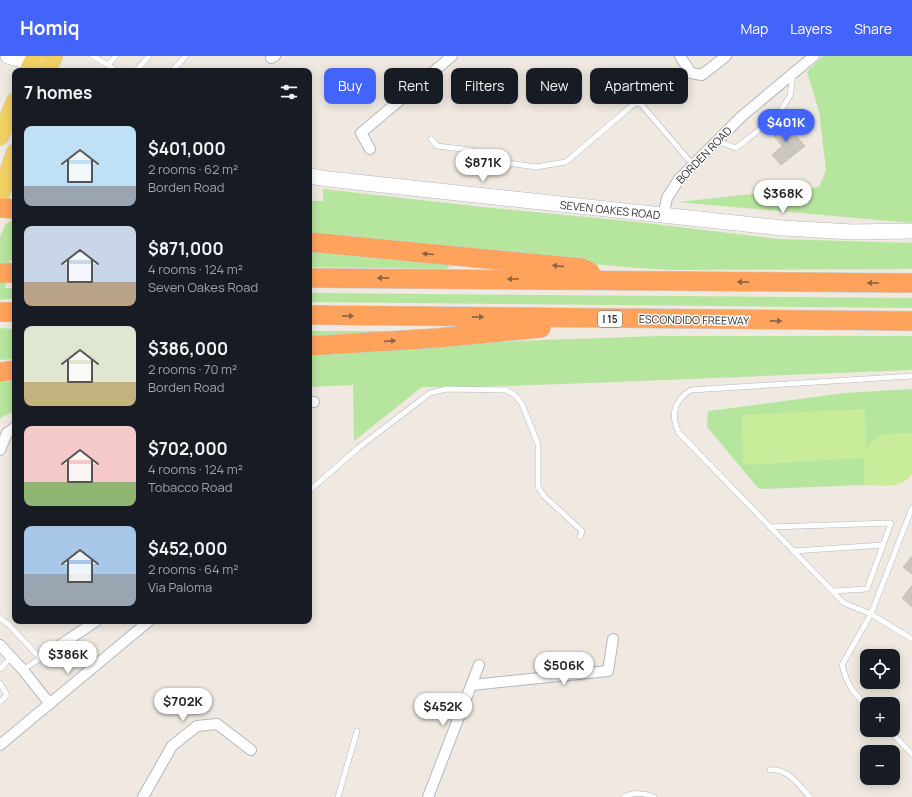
<!DOCTYPE html>
<meta charset="utf-8">
<style>
body{margin:0;font-family:Manrope,sans-serif;background:#242831;color:#f1f3f6;height:100vh;display:flex;flex-direction:column;font-size:15px;white-space:nowrap}
*{box-sizing:border-box;margin:0}
p{font-size:13px;color:#9ea1a6}
.icon{flex:none;width:22px;height:22px;fill:none;stroke:currentColor;stroke-width:2;stroke-linecap:round;stroke-linejoin:round}
.map{position:relative;flex:1;overflow:hidden}
.side{position:absolute;left:12px;top:12px;width:300px;height:556px;display:flex;flex-direction:column;background:#171b24;border-radius:8px;box-shadow:0 2px 10px #0003}
.side>*{flex:none}
.top-card{position:absolute;left:324px;top:12px;width:380px;height:36px;display:flex;gap:8px}
.buttons{position:absolute;left:860px;top:593px;display:grid;gap:8px}
.buttons a{display:grid;place-items:center;width:40px;height:40px;border-radius:8px;background:#171b24;box-shadow:0 2px 10px #0003;font-size:20px}
.price{position:absolute;translate:-50% -34px;padding:0 9px;border-radius:14px;background:#fff;color:#222;font-size:13px;line-height:26px;filter:drop-shadow(0 1px 2px #0008)}
.price::after{content:'';position:absolute;left:50%;top:24px;width:12px;height:9px;margin-left:-6px;background:inherit;clip-path:polygon(0 0,100% 0,50% 100%)}
.price.selected{background:#4264fb;color:#fff}
ul{padding:0;list-style:none}
li{display:flex;align-items:center;gap:12px;height:100px;padding:0 12px}
li span{display:grid;place-items:center;flex:none;width:112px;height:80px;border-radius:8px;color:#555}
li>.icon{margin-inline-start:auto}
span .icon{width:48px;height:48px;fill:#fffc;stroke-width:1}
li b{font-size:17px}
h2{display:flex;justify-content:space-between;align-items:center;height:48px;padding:0 12px;font-size:17px}
.pill{padding:0 14px;border-radius:8px;background:#171b24;box-shadow:0 2px 10px #0003;font-size:14px;line-height:36px}
.pill.selected{background:#4264fb;color:#fff}
header{display:flex;align-items:center;gap:24px;box-sizing:border-box;height:56px;padding:0 20px;background:#4264fb;color:#fff}
header strong{font-size:19px}
nav{display:flex;gap:22px;margin-inline-start:auto;font-size:14px}
.map>svg:first-child{display:block}
.green{fill:#b6e59e}
.pitch{fill:#c9ec9a}
.building{fill:#cbc7bf;stroke:#cbc5ba}
.lines{fill:none;stroke-linecap:round;stroke-linejoin:round}
.lane-casing{stroke:#b4b7c1;stroke-width:6}
.street-casing{stroke:#b4b7c1;stroke-width:12}
.secondary-casing{stroke:#b4b7c1;stroke-width:16}
.primary-casing{stroke:#c9c9c9;stroke-width:18}
.highway-casing{stroke:#c9c9c9;stroke-width:20}
.lane{stroke:#fff;stroke-width:5}
.street{stroke:#fff;stroke-width:10}
.secondary{stroke:#fff;stroke-width:15}
.primary{stroke:#f2d163;stroke-width:17}
.highway{stroke:#ffa35c;stroke-width:19}
.oneway{fill:#8c6343}
.labels{text-anchor:middle;stroke-width:3;stroke-linejoin:round;paint-order:stroke}
.shield{fill:#fff;stroke:#6d6d6d;stroke-width:1}
.shield-label{font-size:10px;font-weight:bold;fill:#2e2e2e}
.street-label{font-size:11px;fill:#2e2e2e;stroke:#fff}
</style>
<header>
<strong>Homiq</strong>
<nav><a>Map</a><a>Layers</a><a>Share</a></nav>
</header>
<div class="map">
<svg width="912" height="741" viewBox="0 0 912 741">
<rect width="100%" height="100%" fill="#efe9e1"/>
<g class="green">
<polygon points="823,0 912,0 912,167 678,146 819,131 826,114 819,55 807,16"/>
<polygon points="323,133 482,151 638,166 778,183 912,187 912,213 673,214 624,211 309,180 309,145 323,145"/>
<polygon points="15,162 15,204 10,204 5,232 15,233 15,242 0,244 0,181 5,169"/>
<polygon points="309,191 449,206 449,211 445,213 309,211"/>
<polygon points="309,237 912,242 912,252 309,246"/>
<polygon points="0,272 15,273 15,303 0,304"/>
<polygon points="309,275 390,275 392,277 309,284"/>
<polygon points="660,280 912,280 912,314 590,327 478,331 422,331 354,385 353,329 309,331 309,298 515,285"/>
<polygon points="15,325 15,355 0,362 0,326"/>
<polygon points="912,333 912,378 883,378 864,394 865,429 759,433 707,371 708,355 845,337"/>
</g>
<path class="pitch" d="M865,353L866,392L883,378L912,377V417C904,434 881,429 865,429L864,402L743,409L742,359Z"/>
<g class="building">
<polygon points="783,64 805,90 781,109 772,99 782,90 770,75"/>
<polygon points="912,500 912,518 903,511"/>
<polygon points="912,529 912,551 902,542"/>
</g>
<g class="lines">
<g class="lane-casing">
<g id="lane">
<polyline points="93,0 108,9 116,0"/>
<polyline points="108,9 117,15"/>
<polyline points="136,15 149,0"/>
<polyline points="172,15 186,0"/>
<polyline points="431,83 437,90 471,94 479,103 536,111 566,106 635,47 641,48 693,109"/>
<polyline points="717,85 736,92 777,60 790,40 793,19"/>
<path d="M912,320L691,334C674,345 670,358 679,377L844,547L871,558L912,583"/>
<polyline points="309,435 358,392 430,337 446,333 506,334 516,340 522,348 538,388 538,431 544,440 582,475 580,481"/>
<polyline points="770,471 891,467 867,533 833,535"/>
<polyline points="793,495 883,489"/>
<polyline points="0,562 9,569 40,602"/>
<polyline points="0,613 11,601"/>
<polyline points="23,614 42,601"/>
<polyline points="0,627 7,639 0,646"/>
<path d="M867,651C853,636 847,629 842,609L871,558L912,452"/>
<polyline points="889,674 912,698"/>
<path d="M770,714C787,711 799,730 810,741"/>
<polyline points="338,741 357,675"/>
<path d="M624,741C633,736 645,737 654,741"/>
</g>
</g>
<g class="street-casing">
<g id="street">
<polyline points="680,0 691,17 702,19 726,0"/>
<polyline points="271,2 275,0"/>
<polyline points="370,93 361,77 452,0"/>
<polyline points="663,160 667,142 679,123 742,60 814,0"/>
<polyline points="309,346 314,346"/>
<polyline points="0,394 7,377 15,371"/>
<polyline points="0,589 23,614 50,648"/>
<polyline points="47,598 96,565"/>
<polyline points="472,629 608,615 613,583"/>
<polyline points="0,689 149,565"/>
<polyline points="143,741 172,690 197,670 217,668 251,694"/>
<polyline points="428,741 479,609"/>
</g>
</g>
<g class="secondary-casing">
<g id="secondary">
<polyline points="8,0 42,10"/>
<polyline points="309,120 328,123 783,172 852,176 912,175"/>
</g>
</g>
<g class="primary-casing">
<g id="primary">
<polyline points="28,15 35,0"/>
<polyline points="47,15 54,0"/>
<polyline points="0,81 15,45"/>
<polyline points="0,140 15,96"/>
</g>
</g>
<g class="highway-casing">
<g id="highway">
<polyline points="0,152 15,153"/>
<polyline points="309,186 581,212 590,216"/>
<polyline points="0,217 15,217"/>
<polyline points="309,222 912,227"/>
<polyline points="0,256 15,256"/>
<polyline points="309,259 912,265"/>
<polyline points="309,290 437,282 541,272"/>
<polyline points="0,316 15,314"/>
</g>
</g>
<use href="#lane" class="lane"/>
<use href="#street" class="street"/>
<use href="#secondary" class="secondary"/>
<use href="#primary" class="primary"/>
<use href="#highway" class="highway"/>
</g>
<defs><path id="oneway-solid" d="M-6-.8H1V-3.2L6.5 0L1 3.2V.8H-6Z"/></defs>
<g class="oneway">
<use href="#oneway-solid" transform="translate(428 198) rotate(-175)"/>
<use href="#oneway-solid" transform="translate(558 210) rotate(-174)"/>
<use href="#oneway-solid" transform="translate(383 222) rotate(-179)"/>
<use href="#oneway-solid" transform="translate(513 223) rotate(-180)"/>
<use href="#oneway-solid" transform="translate(743 226) rotate(-179)"/>
<use href="#oneway-solid" transform="translate(873 227) rotate(-180)"/>
<use href="#oneway-solid" transform="translate(348 260) rotate(1)"/>
<use href="#oneway-solid" transform="translate(478 261) rotate(1)"/>
<use href="#oneway-solid" transform="translate(776 265) rotate(1)"/>
<use href="#oneway-solid" transform="translate(390 285) rotate(-4)"/>
</g>
<g class="labels">
<rect class="shield" x="598" y="255" width="24" height="16" rx="3"/>
<g class="shield-label">
<text x="610" y="267">I 15</text>
</g>
<g class="street-label">
<text transform="translate(704 99) rotate(-46)" y="4">BORDEN ROAD</text>
<text transform="translate(610 154) rotate(6)" y="4">SEVEN OAKES ROAD</text>
<text transform="translate(694 264) rotate(1)" y="4">ESCONDIDO FREEWAY</text>
</g>
</g>
</svg>
<div class="buttons">
<a><svg class="icon" aria-label="locate" viewBox="0 0 24 24"><circle cx="12" cy="12" r="6"/><path d="M12 2v4M12 18v4M2 12h4M18 12h4"/></svg></a>
<a>+</a>
<a>−</a>
</div>
<b class="price selected" style="left:786px;top:87px">$401K</b>
<b class="price" style="left:483px;top:127px">$871K</b>
<b class="price" style="left:783px;top:158px">$368K</b>
<b class="price" style="left:68px;top:619px">$386K</b>
<b class="price" style="left:564px;top:630px">$506K</b>
<b class="price" style="left:183px;top:666px">$702K</b>
<b class="price" style="left:443px;top:671px">$452K</b>
<div class="top-card">
<a class="pill selected">Buy</a>
<a class="pill">Rent</a>
<a class="pill">Filters</a>
<a class="pill">New</a>
<a class="pill">Apartment</a>
</div>
<section class="side">
<h2>7 homes<svg class="icon" aria-label="filters" viewBox="0 0 24 24"><path d="M4 7h16M4 17h16"/><circle cx="9" cy="7" r="2"/><circle cx="15" cy="17" r="2"/></svg></h2>
<ul>
<li><span style="background:linear-gradient(#bfe0f5 75%,#9aa5b1 0)"><svg class="icon" aria-label="home" viewBox="0 0 24 24"><path d="M3 11l9-7 9 7M6 9v11h12V9"/></svg></span><div><b>$401,000</b><p>2 rooms · 62 m²</p><p>Borden Road</p></div></li>
<li><span style="background:linear-gradient(#c9d6e8 70%,#b9a48a 0)"><svg class="icon" aria-label="home" viewBox="0 0 24 24"><path d="M3 11l9-7 9 7M6 9v11h12V9"/></svg></span><div><b>$871,000</b><p>4 rooms · 124 m²</p><p>Seven Oakes Road</p></div></li>
<li><span style="background:linear-gradient(#dfe7d0 70%,#c2b280 0)"><svg class="icon" aria-label="home" viewBox="0 0 24 24"><path d="M3 11l9-7 9 7M6 9v11h12V9"/></svg></span><div><b>$386,000</b><p>2 rooms · 70 m²</p><p>Borden Road</p></div></li>
<li><span style="background:linear-gradient(#f6c9c9 70%,#8fb573 0)"><svg class="icon" aria-label="home" viewBox="0 0 24 24"><path d="M3 11l9-7 9 7M6 9v11h12V9"/></svg></span><div><b>$702,000</b><p>4 rooms · 124 m²</p><p>Tobacco Road</p></div></li>
<li><span style="background:linear-gradient(#a9c7e8 60%,#9aa5b1 0)"><svg class="icon" aria-label="home" viewBox="0 0 24 24"><path d="M3 11l9-7 9 7M6 9v11h12V9"/></svg></span><div><b>$452,000</b><p>2 rooms · 64 m²</p><p>Via Paloma</p></div></li>
</ul>
</section>
</div>
